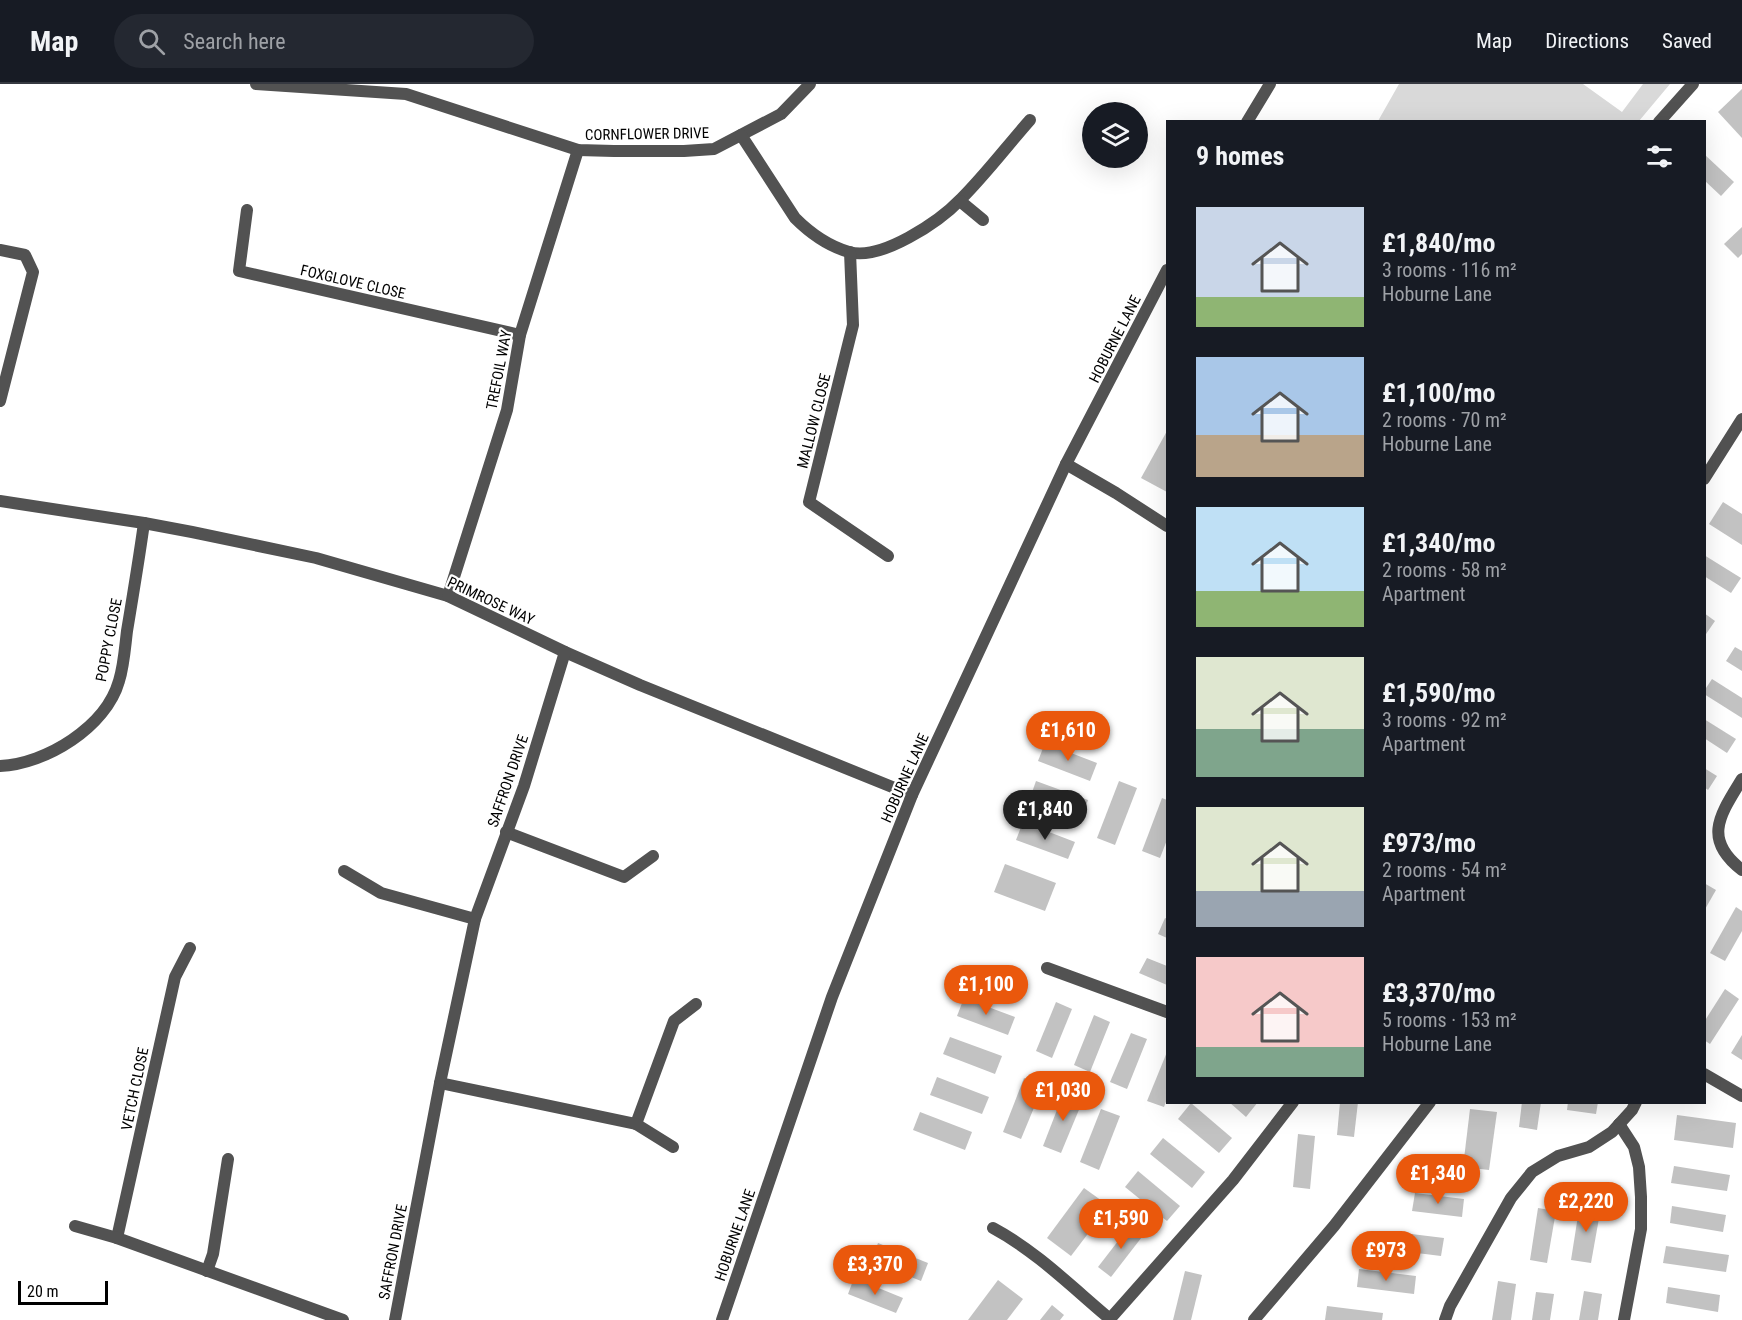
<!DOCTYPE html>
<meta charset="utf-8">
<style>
body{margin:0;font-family:"Roboto Condensed",sans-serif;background:#242831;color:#f1f3f6;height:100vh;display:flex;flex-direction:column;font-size:22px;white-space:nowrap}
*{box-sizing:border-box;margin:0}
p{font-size:20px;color:#9ea1a6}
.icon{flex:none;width:33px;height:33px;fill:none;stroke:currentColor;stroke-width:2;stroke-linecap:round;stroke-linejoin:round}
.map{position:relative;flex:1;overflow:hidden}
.drawer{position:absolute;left:1166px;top:36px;width:540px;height:984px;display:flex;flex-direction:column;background:#171b24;border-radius:0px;box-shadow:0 6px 24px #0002}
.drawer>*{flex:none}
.buttons{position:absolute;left:1082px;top:18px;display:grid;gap:12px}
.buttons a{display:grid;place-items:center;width:66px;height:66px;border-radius:50%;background:#171b24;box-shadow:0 6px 24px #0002;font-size:30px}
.scale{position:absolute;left:18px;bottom:15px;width:90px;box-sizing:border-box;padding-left:6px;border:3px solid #000;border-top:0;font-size:16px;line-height:21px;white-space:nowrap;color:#000;-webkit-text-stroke:4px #fff;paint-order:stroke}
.price{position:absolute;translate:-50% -51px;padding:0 14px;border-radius:21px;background:#ea580c;color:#fff;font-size:20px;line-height:39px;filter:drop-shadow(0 2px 3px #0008)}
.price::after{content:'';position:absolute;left:50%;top:36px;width:18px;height:14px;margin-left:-9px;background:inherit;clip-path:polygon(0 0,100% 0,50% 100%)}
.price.active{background:#222;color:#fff}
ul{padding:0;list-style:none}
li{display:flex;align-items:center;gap:18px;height:150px;padding:0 30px}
li span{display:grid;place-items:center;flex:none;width:168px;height:120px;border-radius:0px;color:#555}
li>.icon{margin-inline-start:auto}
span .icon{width:72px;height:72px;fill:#fffc;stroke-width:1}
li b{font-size:26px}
h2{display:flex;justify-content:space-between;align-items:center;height:72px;padding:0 30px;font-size:26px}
header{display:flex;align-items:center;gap:36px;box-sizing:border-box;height:84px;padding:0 30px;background:#171b24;border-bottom:2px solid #363941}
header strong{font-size:28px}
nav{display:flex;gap:33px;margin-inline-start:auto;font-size:21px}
.search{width:420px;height:54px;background:#242831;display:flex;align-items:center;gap:15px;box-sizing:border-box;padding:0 21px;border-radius:33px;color:#9ea1a6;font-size:22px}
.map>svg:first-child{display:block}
.green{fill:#d9d9d9}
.building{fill:#c2c2c2}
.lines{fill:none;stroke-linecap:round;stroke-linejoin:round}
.service{stroke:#525252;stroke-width:12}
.minor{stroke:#525252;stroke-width:12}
.labels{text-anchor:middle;stroke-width:4.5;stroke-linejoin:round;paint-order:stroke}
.street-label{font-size:15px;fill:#000;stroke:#fff}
</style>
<header>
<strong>Map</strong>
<div class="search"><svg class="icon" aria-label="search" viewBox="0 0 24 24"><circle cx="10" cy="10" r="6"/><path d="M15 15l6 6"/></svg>Search here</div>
<nav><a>Map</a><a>Directions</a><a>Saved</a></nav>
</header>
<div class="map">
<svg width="1742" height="1236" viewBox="0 0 1742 1236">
<rect width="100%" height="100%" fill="#fff"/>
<polygon class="green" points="1399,0 1583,0 1622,28 1643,0 1670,0 1639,37 1378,37"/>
<g class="building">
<polygon points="1742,5 1742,54 1718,28"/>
<polygon points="1704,70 1734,98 1721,112 1704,96"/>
<polygon points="1742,143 1742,170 1738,174 1724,160"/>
<polygon points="1167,347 1167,408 1141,394"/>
<polygon points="1723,418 1742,430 1742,461 1709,440"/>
<polygon points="1704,471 1741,494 1731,509 1704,492"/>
<polygon points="1704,529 1715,537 1704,553"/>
<polygon points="1735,563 1742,567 1742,587 1726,577"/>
<polygon points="1712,595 1742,614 1742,634 1704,610 1704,607"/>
<polygon points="1704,635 1736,655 1727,669 1704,654"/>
<polygon points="1045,659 1097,679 1090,697 1038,677"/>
<polygon points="1704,684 1717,692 1708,706 1704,703"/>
<polygon points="1036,697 1088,716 1082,734 1030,714"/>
<polygon points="1119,697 1137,704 1115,761 1097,754"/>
<polygon points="1162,714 1167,716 1167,756 1160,774 1142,767"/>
<polygon points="1023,738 1075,758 1068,775 1016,756"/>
<polygon points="1005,780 1056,799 1045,827 994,808"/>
<polygon points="1704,799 1716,806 1704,827"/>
<polygon points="1736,823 1742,827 1742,847 1725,877 1710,869"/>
<polygon points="1165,834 1167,835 1167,854 1158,850"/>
<polygon points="1147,874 1167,882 1167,901 1139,889"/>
<polygon points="1725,905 1739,915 1710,960 1704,956 1704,938"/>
<polygon points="964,914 1015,933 1008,951 957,932"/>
<polygon points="1056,918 1072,925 1052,974 1036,967"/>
<polygon points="1094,931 1110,938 1090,988 1074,981"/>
<polygon points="1131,949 1147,955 1127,1005 1110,998"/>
<polygon points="1742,951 1742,976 1731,969"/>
<polygon points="950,953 1002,972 995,990 943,970"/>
<polygon points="1167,968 1167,1015 1164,1023 1147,1017"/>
<polygon points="937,993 989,1013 982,1030 930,1011"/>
<polygon points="1024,994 1043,1002 1021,1055 1003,1048"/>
<polygon points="1064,1008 1083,1016 1061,1069 1043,1062"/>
<polygon points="1229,1018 1258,1018 1246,1033"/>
<polygon points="1340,1018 1358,1018 1354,1053 1337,1051"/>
<polygon points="1522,1018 1541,1018 1537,1046 1519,1043"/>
<polygon points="1568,1018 1598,1018 1596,1030 1567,1026"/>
<polygon points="1191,1019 1232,1054 1219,1069 1178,1035"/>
<polygon points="1101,1025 1120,1032 1099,1086 1080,1078"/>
<polygon points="1470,1025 1497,1028 1489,1086 1463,1083"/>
<polygon points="920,1028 972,1048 965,1066 913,1046"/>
<polygon points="1677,1031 1736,1039 1733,1064 1674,1056"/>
<polygon points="1298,1050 1315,1052 1310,1105 1293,1103"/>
<polygon points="1163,1054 1205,1088 1192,1104 1150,1070"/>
<polygon points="1674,1082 1730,1091 1727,1107 1671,1099"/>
<polygon points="1138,1087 1180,1122 1167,1137 1125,1103"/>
<polygon points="1084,1104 1109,1122 1071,1172 1047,1154"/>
<polygon points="1415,1109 1464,1115 1462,1133 1412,1127"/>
<polygon points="1580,1119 1601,1123 1591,1179 1571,1176"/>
<polygon points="1672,1122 1726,1131 1723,1148 1670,1139"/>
<polygon points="1538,1124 1556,1127 1547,1179 1530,1176"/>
<polygon points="1132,1139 1145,1149 1111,1193 1098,1183"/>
<polygon points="1387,1147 1444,1154 1441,1172 1385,1165"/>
<polygon points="878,1159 928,1179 921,1197 871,1177"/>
<polygon points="1666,1162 1729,1171 1726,1188 1663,1179"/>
<polygon points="1359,1185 1416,1192 1414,1210 1357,1203"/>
<polygon points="1185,1187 1202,1191 1191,1236 1173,1236"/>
<polygon points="854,1194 903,1214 896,1229 848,1210"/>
<polygon points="998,1196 1023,1215 1007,1236 968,1236"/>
<polygon points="1498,1197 1516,1200 1511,1236 1492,1236"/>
<polygon points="1668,1203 1720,1211 1718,1228 1666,1219"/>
<polygon points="1584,1207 1602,1210 1598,1236 1579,1236"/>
<polygon points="1536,1208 1554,1210 1550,1236 1532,1236"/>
<polygon points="1052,1221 1064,1231 1060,1236 1040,1236"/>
<polygon points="1327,1222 1383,1229 1382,1236 1325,1236"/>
</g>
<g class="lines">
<g class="service">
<polyline points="1659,38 1693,0"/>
<polyline points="1066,380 1116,409 1167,442"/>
<polyline points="1704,395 1742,335"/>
<path d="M1742,695C1720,731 1702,755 1742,786"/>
<polyline points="506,748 624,793 653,772"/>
<polyline points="1047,884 1167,928"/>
<polyline points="1704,990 1742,1012"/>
<polyline points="636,1040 674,937 696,920"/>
<polyline points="1619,1040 1634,1063 1639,1083 1641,1113 1641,1145 1624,1236"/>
<path d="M993,1144C1036,1167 1073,1204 1110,1235"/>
<polyline points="207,1187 213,1170 228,1075"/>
<polyline points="1109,1236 1233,1096 1293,1018"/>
<polyline points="1254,1236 1334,1142 1430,1018"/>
<polyline points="1445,1236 1450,1222 1511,1114 1532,1088 1558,1072 1589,1063 1612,1048 1632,1026 1636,1018"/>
</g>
<g class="minor">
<polyline points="256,0 406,10 578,66 614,67 684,67 714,65 781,30 810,0"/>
<polyline points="1247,38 1270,0"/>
<path d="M741,51L795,134C810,149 828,162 849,168C881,177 939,138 961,115C986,90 1007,62 1030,36"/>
<polyline points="960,117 983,136"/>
<polyline points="247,126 239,187 520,251"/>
<polyline points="0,166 25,171 33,188 0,317"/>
<polyline points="850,168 853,241 809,418 888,472"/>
<polyline points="0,417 144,439 192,448 316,474 448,512 565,568 640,601 912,711"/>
<polyline points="448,512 507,326 520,251 578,66"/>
<path d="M0,682C46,680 106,643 119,597C124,581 125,563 127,547C133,511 139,475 144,439"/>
<polyline points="344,787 381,809 475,835"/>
<polyline points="190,864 175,893 117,1154 343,1236"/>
<polyline points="440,999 636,1040 673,1063"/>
<polyline points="75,1142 117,1154"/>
<polyline points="395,1236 440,999 475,835 524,702 565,568"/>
<polyline points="722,1236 832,913 912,711 1066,380 1167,186"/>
</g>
</g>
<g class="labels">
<g class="street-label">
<text transform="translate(647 50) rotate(-1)" y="5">CORNFLOWER DRIVE</text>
<text transform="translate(353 198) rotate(13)" y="5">FOXGLOVE CLOSE</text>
<text transform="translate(1115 255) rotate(-63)" y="5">HOBURNE LANE</text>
<text transform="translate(499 286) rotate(-79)" y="5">TREFOIL WAY</text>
<text transform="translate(814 337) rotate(-76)" y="5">MALLOW CLOSE</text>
<text transform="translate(491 517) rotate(25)" y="5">PRIMROSE WAY</text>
<text transform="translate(109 556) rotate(-79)" y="5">POPPY CLOSE</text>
<text transform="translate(905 694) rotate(-66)" y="5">HOBURNE LANE</text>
<text transform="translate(508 697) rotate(-71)" y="5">SAFFRON DRIVE</text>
<text transform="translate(135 1005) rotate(-78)" y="5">VETCH CLOSE</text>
<text transform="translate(735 1151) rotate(-71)" y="5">HOBURNE LANE</text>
<text transform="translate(393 1168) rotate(-79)" y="5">SAFFRON DRIVE</text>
</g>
</g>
</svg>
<div class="buttons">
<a><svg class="icon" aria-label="layers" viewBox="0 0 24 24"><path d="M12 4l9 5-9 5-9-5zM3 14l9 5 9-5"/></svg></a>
</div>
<div class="scale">20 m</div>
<b class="price" style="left:1068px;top:678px">£1,610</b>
<b class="price active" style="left:1045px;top:757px">£1,840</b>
<b class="price" style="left:986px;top:932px">£1,100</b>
<b class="price" style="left:1063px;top:1038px">£1,030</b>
<b class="price" style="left:1438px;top:1121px">£1,340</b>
<b class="price" style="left:1586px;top:1149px">£2,220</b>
<b class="price" style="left:1121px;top:1166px">£1,590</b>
<b class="price" style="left:1386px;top:1198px">£973</b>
<b class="price" style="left:875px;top:1212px">£3,370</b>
<section class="drawer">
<h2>9 homes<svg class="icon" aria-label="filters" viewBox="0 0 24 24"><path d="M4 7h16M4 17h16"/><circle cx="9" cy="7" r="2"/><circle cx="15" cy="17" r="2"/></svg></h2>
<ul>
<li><span style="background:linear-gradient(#c9d6e8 75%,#8fb573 0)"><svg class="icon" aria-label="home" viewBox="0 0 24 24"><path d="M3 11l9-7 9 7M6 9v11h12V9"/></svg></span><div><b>£1,840/mo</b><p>3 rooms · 116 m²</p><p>Hoburne Lane</p></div></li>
<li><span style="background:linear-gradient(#a9c7e8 65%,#b9a48a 0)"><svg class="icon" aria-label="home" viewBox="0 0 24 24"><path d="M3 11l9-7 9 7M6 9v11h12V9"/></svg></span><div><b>£1,100/mo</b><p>2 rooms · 70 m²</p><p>Hoburne Lane</p></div></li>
<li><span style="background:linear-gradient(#bfe0f5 70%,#8fb573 0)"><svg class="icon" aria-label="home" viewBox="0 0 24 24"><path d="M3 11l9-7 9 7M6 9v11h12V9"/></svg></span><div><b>£1,340/mo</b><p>2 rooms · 58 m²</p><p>Apartment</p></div></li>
<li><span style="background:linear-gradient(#dfe7d0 60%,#7fa58c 0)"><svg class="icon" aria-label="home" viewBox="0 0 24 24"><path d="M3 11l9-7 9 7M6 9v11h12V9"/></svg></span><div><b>£1,590/mo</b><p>3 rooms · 92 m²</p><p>Apartment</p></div></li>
<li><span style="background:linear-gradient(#dfe7d0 70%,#9aa5b1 0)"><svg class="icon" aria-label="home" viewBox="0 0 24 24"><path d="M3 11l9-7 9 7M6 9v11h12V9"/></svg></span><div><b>£973/mo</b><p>2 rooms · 54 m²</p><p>Apartment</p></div></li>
<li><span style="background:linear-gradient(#f6c9c9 75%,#7fa58c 0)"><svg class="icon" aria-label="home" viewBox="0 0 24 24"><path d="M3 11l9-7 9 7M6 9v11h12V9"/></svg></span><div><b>£3,370/mo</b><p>5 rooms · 153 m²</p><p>Hoburne Lane</p></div></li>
</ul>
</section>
</div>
